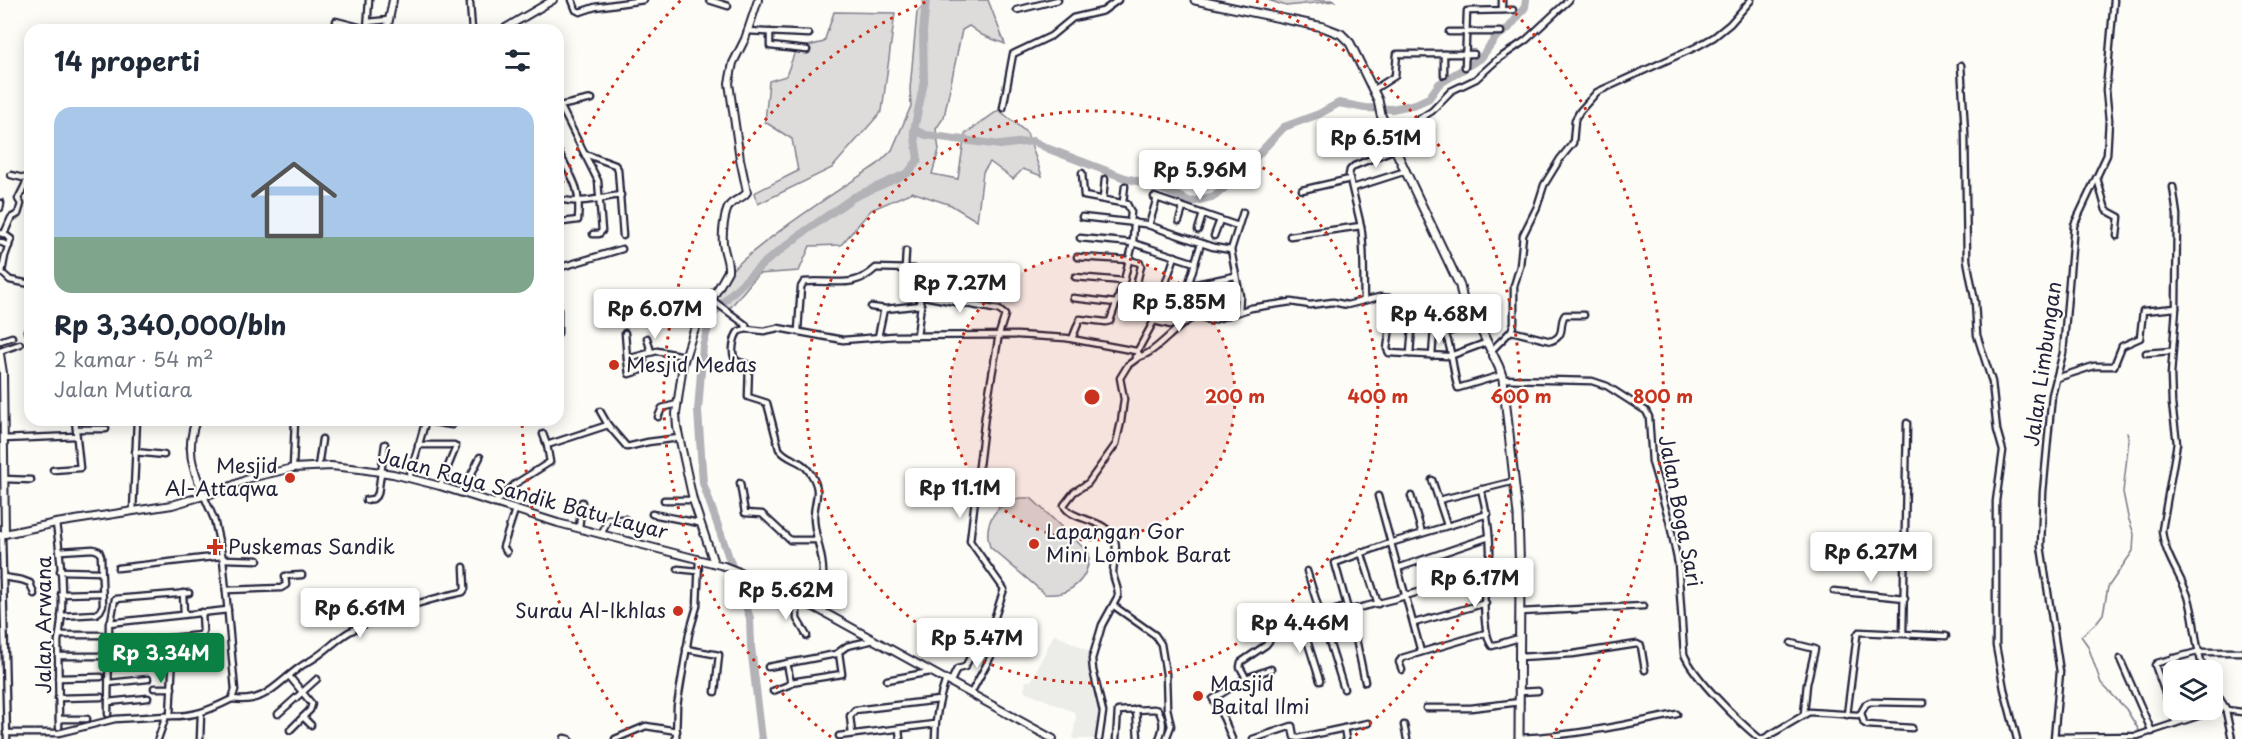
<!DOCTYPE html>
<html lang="id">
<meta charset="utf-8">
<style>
body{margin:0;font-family:"Playpen Sans",sans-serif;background:#f2f2f3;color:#1f2937;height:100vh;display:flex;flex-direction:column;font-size:22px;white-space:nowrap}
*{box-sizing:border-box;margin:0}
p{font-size:20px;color:#747a83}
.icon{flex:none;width:33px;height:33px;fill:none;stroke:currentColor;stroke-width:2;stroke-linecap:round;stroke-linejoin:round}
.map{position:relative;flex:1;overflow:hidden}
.details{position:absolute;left:24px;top:24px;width:540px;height:402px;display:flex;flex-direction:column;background:#fff;border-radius:18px;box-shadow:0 3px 15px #0003}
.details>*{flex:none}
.fabs{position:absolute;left:2163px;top:660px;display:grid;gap:12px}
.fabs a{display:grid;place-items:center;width:60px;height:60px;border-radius:12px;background:#fff;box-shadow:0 3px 15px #0003;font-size:30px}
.price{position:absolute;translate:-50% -51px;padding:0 14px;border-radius:6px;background:#fff;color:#222;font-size:20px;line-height:39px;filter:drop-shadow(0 2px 3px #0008)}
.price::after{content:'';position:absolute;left:50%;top:36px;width:18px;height:14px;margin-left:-9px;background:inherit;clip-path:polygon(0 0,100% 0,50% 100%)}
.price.current{background:#0b8043;color:#fff}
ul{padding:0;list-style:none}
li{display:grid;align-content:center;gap:12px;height:318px;padding:0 30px}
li+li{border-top:2px solid #e0e1e3}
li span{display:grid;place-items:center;height:186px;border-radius:18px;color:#555}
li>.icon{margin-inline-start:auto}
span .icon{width:108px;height:108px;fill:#fffc;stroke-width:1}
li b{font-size:26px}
h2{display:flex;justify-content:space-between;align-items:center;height:72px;padding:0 30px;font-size:26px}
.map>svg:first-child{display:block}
.built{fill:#ecece9}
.green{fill:#dddcdb;stroke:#807f8b;stroke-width:1.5}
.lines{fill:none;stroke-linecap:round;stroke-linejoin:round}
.stream{stroke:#787885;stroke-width:1.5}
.river{stroke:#b2b2b7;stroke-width:8}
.street-casing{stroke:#22223b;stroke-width:9}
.secondary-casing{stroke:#22223b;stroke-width:10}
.primary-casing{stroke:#22223b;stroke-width:11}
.street{stroke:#fdfcf7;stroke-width:4.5}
.secondary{stroke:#fdfcf7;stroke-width:6}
.primary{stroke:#fdfcf7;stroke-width:7}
.ring{fill:none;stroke:#c8321e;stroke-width:3;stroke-dasharray:3 6}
.poi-dot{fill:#c8321e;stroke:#fdfcf7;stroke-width:2}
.labels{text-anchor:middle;stroke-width:4.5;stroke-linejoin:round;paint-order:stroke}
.street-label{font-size:20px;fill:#22223b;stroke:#fdfcf7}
.poi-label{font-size:20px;fill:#22223b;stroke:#fdfcf7;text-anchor:start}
.centre{fill:#c8321e;stroke:#fdfcf7;stroke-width:3}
.ring-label{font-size:18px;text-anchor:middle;font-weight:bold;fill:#c8321e;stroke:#fdfcf7;stroke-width:4.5;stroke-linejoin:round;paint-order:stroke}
</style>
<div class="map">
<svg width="2242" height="739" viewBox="0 0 2242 739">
<rect width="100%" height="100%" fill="#fdfcf7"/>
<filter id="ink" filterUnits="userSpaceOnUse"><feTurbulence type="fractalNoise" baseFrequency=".0167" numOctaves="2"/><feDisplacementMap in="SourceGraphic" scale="12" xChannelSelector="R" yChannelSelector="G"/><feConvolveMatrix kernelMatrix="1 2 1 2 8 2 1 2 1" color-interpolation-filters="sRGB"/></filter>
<g filter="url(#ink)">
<polygon class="built" points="1054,634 1093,653 1091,670 1103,713 1098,739 1073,739 1076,716 1074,712 1024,691 1026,681 1031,681"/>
<g class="green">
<path d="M928,0H988L1005,44L982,35L969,26L962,30L944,117L936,129L939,150L932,174L958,179L965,134L999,110L1027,133L1042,176L1023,169L1013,179L990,162L983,172L977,221L951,205L912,192L871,210L841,245L810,246L799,271L758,274L730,308L705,295C756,243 817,204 878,164L892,150L911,106L910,89L917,12Z"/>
<polygon points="1268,0 1334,0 1335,1 1286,6"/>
<polygon points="834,12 895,13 882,111 832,168 758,204 754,193 798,171 792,139 765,122 769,81 786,76 796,49 824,42"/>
<path d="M1020,498H1031L1089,553C1090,579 1070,597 1045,594L990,547C982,522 997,503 1020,498Z"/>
</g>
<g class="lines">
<g class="stream">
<polyline points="28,350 30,353"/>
<polyline points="2127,433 2129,439 2123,492 2128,517 2134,534 2133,551 2108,587 2103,614 2096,623 2081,636 2088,646 2101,683 2126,709 2140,732"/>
<polyline points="189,455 186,448 191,426"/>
</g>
<g class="river">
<polyline points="914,130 926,135 1000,145 1033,141 1049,149 1125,178 1153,185 1191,202 1215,196 1239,175 1284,127 1319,114 1339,103 1365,108 1392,109 1416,104 1429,98 1439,84 1481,58 1496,37 1507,30 1516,19 1525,7 1526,0"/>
<polyline points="762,739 751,647 750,618 703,483 698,411 703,345 711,317 729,296 764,263 804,232 854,197 908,173 918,160 914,130 924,82 923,32 926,0"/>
</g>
<g class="street-casing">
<g id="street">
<polyline points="572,0 576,10 580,12 595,7 644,0"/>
<polyline points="709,0 728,6"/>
<polyline points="1502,0 1502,10"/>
<polyline points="470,3 472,30"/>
<polyline points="1017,10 1058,0"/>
<polyline points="336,21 367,29"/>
<polyline points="368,22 388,20"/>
<polyline points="367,30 369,0"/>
<polyline points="371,30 378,30"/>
<polyline points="747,31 809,34"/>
<polyline points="770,32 770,46 807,50"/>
<polyline points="1449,32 1501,32"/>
<polyline points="1961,65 1965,132 1967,260 1975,302 1977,335 1992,382 1997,430 2003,451 1996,501 1996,646 2004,689 2017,739"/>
<polyline points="1465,67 1467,11 1513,10"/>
<polyline points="1444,75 1444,54"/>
<polyline points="1373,90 1395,76 1397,54 1474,54"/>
<polyline points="558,106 562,109 598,181 602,231 599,234 593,234"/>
<polyline points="559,106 592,99"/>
<polyline points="1003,108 1013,54 1051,36 1073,18 1103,11 1118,0"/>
<polyline points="1387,129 1416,121 1432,111 1451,91 1476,79 1497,60 1526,40 1569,0"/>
<path d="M558,151C573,180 581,186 578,220L563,222"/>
<polyline points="585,154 615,165 618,169 623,236"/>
<polyline points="1082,173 1084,196 1127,204 1131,212 1130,222"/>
<polyline points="2097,178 2106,210 2119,217 2117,236"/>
<path d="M2173,187L2177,215L2176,308L2171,375L2172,404L2177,443L2162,530C2164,554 2180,574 2188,596C2196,620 2194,645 2204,670"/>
<polyline points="1353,188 1406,171"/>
<polyline points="1302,190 1350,179"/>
<polyline points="1154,197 1238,226"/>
<path d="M558,198C575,206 603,197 621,195"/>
<polyline points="1103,199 1105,179"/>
<polyline points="1123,202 1125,186"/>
<polyline points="0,208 1,203"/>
<polyline points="1082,217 1145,224 1213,247 1231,250"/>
<polyline points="1179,221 1183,208"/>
<polyline points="1149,225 1157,198"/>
<path d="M1361,226C1365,250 1363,276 1364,300"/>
<polyline points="1198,230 1203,214"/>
<polyline points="0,233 4,234 11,239 5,256 2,272"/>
<polyline points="4,234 11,218 18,214 21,204 18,199 27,181 27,179 11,175"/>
<polyline points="1214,236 1220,220"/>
<polyline points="1290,236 1361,226 1349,175 1350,170 1354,166 1395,149"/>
<polyline points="1080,238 1133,243 1134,222"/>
<polyline points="0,242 9,246"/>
<polyline points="1077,257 1129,260 1140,263 1141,266 1136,286"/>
<polyline points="558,268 622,249"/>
<polyline points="905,269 906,251"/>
<polyline points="0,271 10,280 30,284"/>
<polyline points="1075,277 1124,281"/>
<polyline points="1188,286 1201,243"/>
<polyline points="1164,288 1175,256"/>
<polyline points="918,295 999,310 1005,315 999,334 985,416 970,541 1004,589 991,629 996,647 971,693"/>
<polyline points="1073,298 1116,303"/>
<polyline points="711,299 746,325 746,329"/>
<polyline points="1198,302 1196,284 1235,276"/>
<polyline points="871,307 886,309 921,305"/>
<polyline points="1239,312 1240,296 1231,250 1243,212"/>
<polyline points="1154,321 1171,325 1179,302"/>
<path d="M1436,323C1452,330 1452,372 1458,388L1502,375"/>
<polyline points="1180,325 1190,300"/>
<polyline points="27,331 30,329"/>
<path d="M798,331L801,287L804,282C832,279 853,290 876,268L914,269L918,273V295L921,305L917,336"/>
<path d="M1511,331L1551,341C1567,335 1558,324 1565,315H1584"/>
<polyline points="558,333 558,310"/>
<polyline points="625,333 627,359 657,351 685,356"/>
<polyline points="1444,333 1478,324"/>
<polyline points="878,337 884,309"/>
<polyline points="647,338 651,352"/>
<polyline points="1072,339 1080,319 1106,322 1110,321 1124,281 1133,243 1195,263"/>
<polyline points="0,341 12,337"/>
<polyline points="0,351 20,344"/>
<polyline points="1491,351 1511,331 1514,323 1514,286 1520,266 1523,235 1537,207 1544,185 1560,159 1573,143 1575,120 1580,111 1597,92 1696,47 1714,37 1730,24 1751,0"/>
<polyline points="1137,352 1154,321 1161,302"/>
<polyline points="2146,353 2172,351"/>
<polyline points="1410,354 1413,313"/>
<polyline points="1432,356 1435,315 1395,312 1392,313 1387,349 1389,353 1447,356 1450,356 1488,342"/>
<path d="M1137,357C1155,356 1177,322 1198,316L1210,321L1251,308L1291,302L1310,305L1333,302L1347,305L1379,297L1464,305"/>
<polyline points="627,359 629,374 645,369 643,355"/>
<polyline points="2057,378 2094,366 2114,366 2122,346 2140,338 2143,311 2176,308"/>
<path d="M1503,379L1592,381L1607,386L1646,411L1649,417L1652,462L1669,520L1678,563L1684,654C1694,678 1739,722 1760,739"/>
<polyline points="600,411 608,425"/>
<polyline points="658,417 662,408 677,404"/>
<polyline points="426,421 452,425 456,420"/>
<polyline points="77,429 106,429"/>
<polyline points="543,434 547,445"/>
<polyline points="3,439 76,436"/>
<polyline points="418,445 454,445 456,447 440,486"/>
<polyline points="135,452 164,455"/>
<polyline points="318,467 322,439"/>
<polyline points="293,468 295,420"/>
<polyline points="53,470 80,468 75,420"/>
<polyline points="409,478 426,420"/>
<polyline points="4,479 31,480"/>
<polyline points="1432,480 1447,525"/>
<polyline points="740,483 745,513 762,514 790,540 818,540"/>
<path d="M1481,489C1486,509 1490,529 1490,550C1491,558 1487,564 1486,572C1484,590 1482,633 1492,646L1519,638"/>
<polyline points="462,493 480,457"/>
<polyline points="1378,496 1421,652"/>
<polyline points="1411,496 1422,533"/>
<polyline points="366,500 373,499 378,494 385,444"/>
<polyline points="664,500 693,500"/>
<polyline points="1439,500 1515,481"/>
<polyline points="494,504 515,484 550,462 547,445 608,425 627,447 648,442 679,438"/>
<polyline points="133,511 137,420"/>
<polyline points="652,514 699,523"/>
<path d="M56,523C61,559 66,606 58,641L59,727"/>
<polyline points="579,528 582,502"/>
<polyline points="602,533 608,519 625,519"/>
<polyline points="2,535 7,739"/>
<polyline points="60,551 93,549 99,551 101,556 103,605 100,611 96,614 61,616"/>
<polyline points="507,552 503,547 515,510"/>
<polyline points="1361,552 1378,604"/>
<polyline points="223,559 258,560"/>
<polyline points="118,568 222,556"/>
<polyline points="1398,568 1489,537"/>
<polyline points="678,569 698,571"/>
<polyline points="60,571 101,572"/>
<polyline points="1307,571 1344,689"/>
<polyline points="3,577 22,580 30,583 34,594"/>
<polyline points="226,590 281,588 286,585 285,576 302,575"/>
<polyline points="1834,591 1905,598"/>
<polyline points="183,593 184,614"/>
<polyline points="61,594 102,593"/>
<polyline points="797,597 797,619 807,636"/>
<path d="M801,602L821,580L823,574C824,554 813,534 814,515C815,498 822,492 811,474C800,457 789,462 779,449L767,403L748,397L749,365C746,363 739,363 736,360C730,354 734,336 739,331L747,329L764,331L778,328L843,340L894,336L1017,335L1066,338L1136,351L1139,354L1135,357H1139L1128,365L1120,378L1124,399L1121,422L1116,444L1088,483L1074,492L1064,505C1070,522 1108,517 1115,541C1118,551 1113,563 1113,573C1114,582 1119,588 1118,596L1102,625L1092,659L1093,670L1103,712L1099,739"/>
<polyline points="1114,606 1155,635 1161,644 1166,674 1167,708 1171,726 1166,739"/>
<polyline points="1350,610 1395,599 1520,562"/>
<polyline points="1520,612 1644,606"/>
<polyline points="111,621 115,599 189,593"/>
<polyline points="1301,621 1320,681"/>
<polyline points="1414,623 1486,603"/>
<polyline points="1903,633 1907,423"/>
<polyline points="60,635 101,635"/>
<polyline points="1791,643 1815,649 1807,684 1804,714"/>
<polyline points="108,644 201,635 203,631 202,612"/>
<polyline points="686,649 719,655 715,692"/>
<polyline points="58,656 101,656"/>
<polyline points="1519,657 1573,654 1637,644 1641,646 1645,670"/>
<polyline points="2173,658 2177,670"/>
<polyline points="2120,659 2152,732"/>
<polyline points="159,662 173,662"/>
<polyline points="108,664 147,661"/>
<polyline points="768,667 836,654 847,646 874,640"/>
<polyline points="1402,670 1399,662 1402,658 1486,633"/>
<polyline points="289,676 312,704 310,710 290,730"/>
<polyline points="58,678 101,677"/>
<polyline points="1246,678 1271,669"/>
<polyline points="887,680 930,672"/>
<polyline points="951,681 957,669 965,667 978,642"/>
<polyline points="791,682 842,674 839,653"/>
<polyline points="1365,682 1350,610 1347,606 1335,563 1390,543 1488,514"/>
<polyline points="109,683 148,679"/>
<polyline points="2212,686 2225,707 2232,739"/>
<polyline points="154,688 172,688"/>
<polyline points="773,691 791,684 787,663"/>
<polyline points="1519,692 1538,691"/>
<polyline points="58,698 101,697"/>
<path d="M232,699C265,704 276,684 300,667C305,663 311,661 316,657C327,650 337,639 349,632C384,613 424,600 463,592L465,589L464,567"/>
<polyline points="108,702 148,698"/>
<polyline points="1426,708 1471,708 1520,702"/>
<polyline points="1136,709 1138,739"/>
<polyline points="2226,710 2242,712"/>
<polyline points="1861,713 1864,723 1867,725 1912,728"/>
<polyline points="108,714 109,623 228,610"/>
<polyline points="278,714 317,679"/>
<polyline points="1847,715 1857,635 1859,632 1946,636"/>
<polyline points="170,716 173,654"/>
<polyline points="303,717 311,725"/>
<polyline points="59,719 87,719"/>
<polyline points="2176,723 2155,665 2157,663 2197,652 2242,652"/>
<polyline points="1404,725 1407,739"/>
<polyline points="1344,728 1346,739"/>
<polyline points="899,729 900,739"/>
<polyline points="6,733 59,733 115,719 166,716"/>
<polyline points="852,734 850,716 855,710 939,700"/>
<polyline points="839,736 935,724"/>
<polyline points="2055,737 2137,736 2225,707"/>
<polyline points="564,738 569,739"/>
<path d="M1519,738C1573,736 1625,725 1677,714"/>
<path d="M158,739L166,716C193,717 208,711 232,699L235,690L223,559L214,519L204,496"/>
<polyline points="200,739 201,713"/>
<polyline points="615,739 646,726 677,731"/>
<polyline points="676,739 677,706 689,634 697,606 699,559"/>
<path d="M935,739C935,718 939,699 946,679"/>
<path d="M1116,739L1118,711L1154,709L1158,710C1164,720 1164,728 1159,739"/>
<polyline points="1232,739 1224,719 1213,699 1246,678 1240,667 1241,662 1266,645 1277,631 1347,606"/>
<polyline points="1253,739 1292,726 1294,737 1298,738 1368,723"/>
<polyline points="1763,739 1809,712 1858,715 1861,713 1866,704 1870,702 1924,703"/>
<polyline points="2054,739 2060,672 2041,546 2043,492 2052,395 2063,353 2074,225 2107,155 2109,120 2106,90 2114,0"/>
</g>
</g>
<g class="secondary-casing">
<g id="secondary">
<polyline points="387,30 393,0"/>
<polyline points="502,30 553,0"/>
<polyline points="0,354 3,373 5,534"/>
<path d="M196,420C185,450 193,468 204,496"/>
<polyline points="0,535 56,523 172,505 217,492 250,478 293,468 331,466 360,469 393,474 440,486 558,523 724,566 775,586 797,597 801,602 816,608 1053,739"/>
<path d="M714,563L693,500L677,427L676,414L683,364L693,333L728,271C729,261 724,253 723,243C722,234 724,214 729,206C734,199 743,199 747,192L740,159L729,83L733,63L745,39L758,0"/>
</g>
</g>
<g class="primary-casing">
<polyline id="primary" points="1195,0 1323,27 1341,34 1350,43 1378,100 1381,115 1395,149 1460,286 1464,305 1471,309 1499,367 1503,379 1518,515 1520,577 1519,739"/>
</g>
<use href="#street" class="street"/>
<use href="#secondary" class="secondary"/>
<use href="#primary" class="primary"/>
</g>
</g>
<circle cx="1092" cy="397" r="143" fill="#c8321e" fill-opacity=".12"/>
<g class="ring">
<circle cx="1092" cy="397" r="143"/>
<circle cx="1092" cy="397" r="286"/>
<path d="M831 737A429 429 0 0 1 928 1M1256 1A429 429 0 0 1 1353 737"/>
<path d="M633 737A571 571 0 0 1 522 422M559 192A571 571 0 0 1 681 0M1503 0A571 571 0 0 1 1551 737"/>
</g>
<g class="poi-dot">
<circle cx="614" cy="365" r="6"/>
<circle cx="290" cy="478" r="6"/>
<circle cx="1034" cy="544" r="6"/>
<path d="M212 538h6v6h6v6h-6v6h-6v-6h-6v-6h6z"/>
<circle cx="678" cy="611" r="6"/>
<circle cx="1198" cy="696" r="6"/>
</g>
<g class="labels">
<g class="street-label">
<text transform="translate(2043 364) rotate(-82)" y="7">Jalan Limbungan</text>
<text transform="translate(523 494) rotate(15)" y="7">Jalan Raya Sandik Batu Layar</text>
<text transform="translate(1680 511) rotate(79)" y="7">Jalan Boga Sari</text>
<text transform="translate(44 625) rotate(-90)" y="7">Jalan Arwana</text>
</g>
<g class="poi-label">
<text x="626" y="372">Mesjid Medas</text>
<text x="278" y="473" text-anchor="end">Mesjid<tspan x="278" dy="23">Al-Attaqwa</tspan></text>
<text x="1046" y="539">Lapangan Gor<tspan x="1046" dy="23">Mini Lombok Barat</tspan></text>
<text x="228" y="554">Puskemas Sandik</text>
<text x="666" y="618" text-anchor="end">Surau Al-Ikhlas</text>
<text x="1210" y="691">Masjid<tspan x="1210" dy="23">Baital Ilmi</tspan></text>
</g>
</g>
<circle cx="1092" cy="397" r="9" class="centre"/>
<g class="ring-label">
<text x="1235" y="403">200 m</text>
<text x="1378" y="403">400 m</text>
<text x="1521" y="403">600 m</text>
<text x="1663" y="403">800 m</text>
</g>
</svg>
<div class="fabs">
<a><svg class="icon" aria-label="layers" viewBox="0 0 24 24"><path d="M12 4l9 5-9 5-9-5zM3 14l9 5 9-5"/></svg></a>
</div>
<b class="price" style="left:1376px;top:169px">Rp 6.51M</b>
<b class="price" style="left:1200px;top:201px">Rp 5.96M</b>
<b class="price" style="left:960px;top:314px">Rp 7.27M</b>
<b class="price" style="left:1179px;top:333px">Rp 5.85M</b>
<b class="price" style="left:655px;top:340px">Rp 6.07M</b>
<b class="price" style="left:1439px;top:345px">Rp 4.68M</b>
<b class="price" style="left:960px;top:519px">Rp 11.1M</b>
<b class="price" style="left:1871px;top:583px">Rp 6.27M</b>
<b class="price" style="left:1475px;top:609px">Rp 6.17M</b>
<b class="price" style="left:786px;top:621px">Rp 5.62M</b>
<b class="price" style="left:360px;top:639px">Rp 6.61M</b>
<b class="price" style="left:1300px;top:654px">Rp 4.46M</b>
<b class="price" style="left:977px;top:669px">Rp 5.47M</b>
<b class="price current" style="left:161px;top:684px">Rp 3.34M</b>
<section class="details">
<h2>14 properti<svg class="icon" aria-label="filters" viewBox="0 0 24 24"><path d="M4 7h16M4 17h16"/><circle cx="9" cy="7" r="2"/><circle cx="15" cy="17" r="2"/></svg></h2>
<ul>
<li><span style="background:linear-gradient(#a9c7e8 70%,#7fa58c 0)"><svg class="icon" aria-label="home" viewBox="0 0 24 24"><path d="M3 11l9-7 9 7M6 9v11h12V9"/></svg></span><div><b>Rp 3,340,000/bln</b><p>2 kamar · 54 m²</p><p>Jalan Mutiara</p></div></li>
</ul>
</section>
</div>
